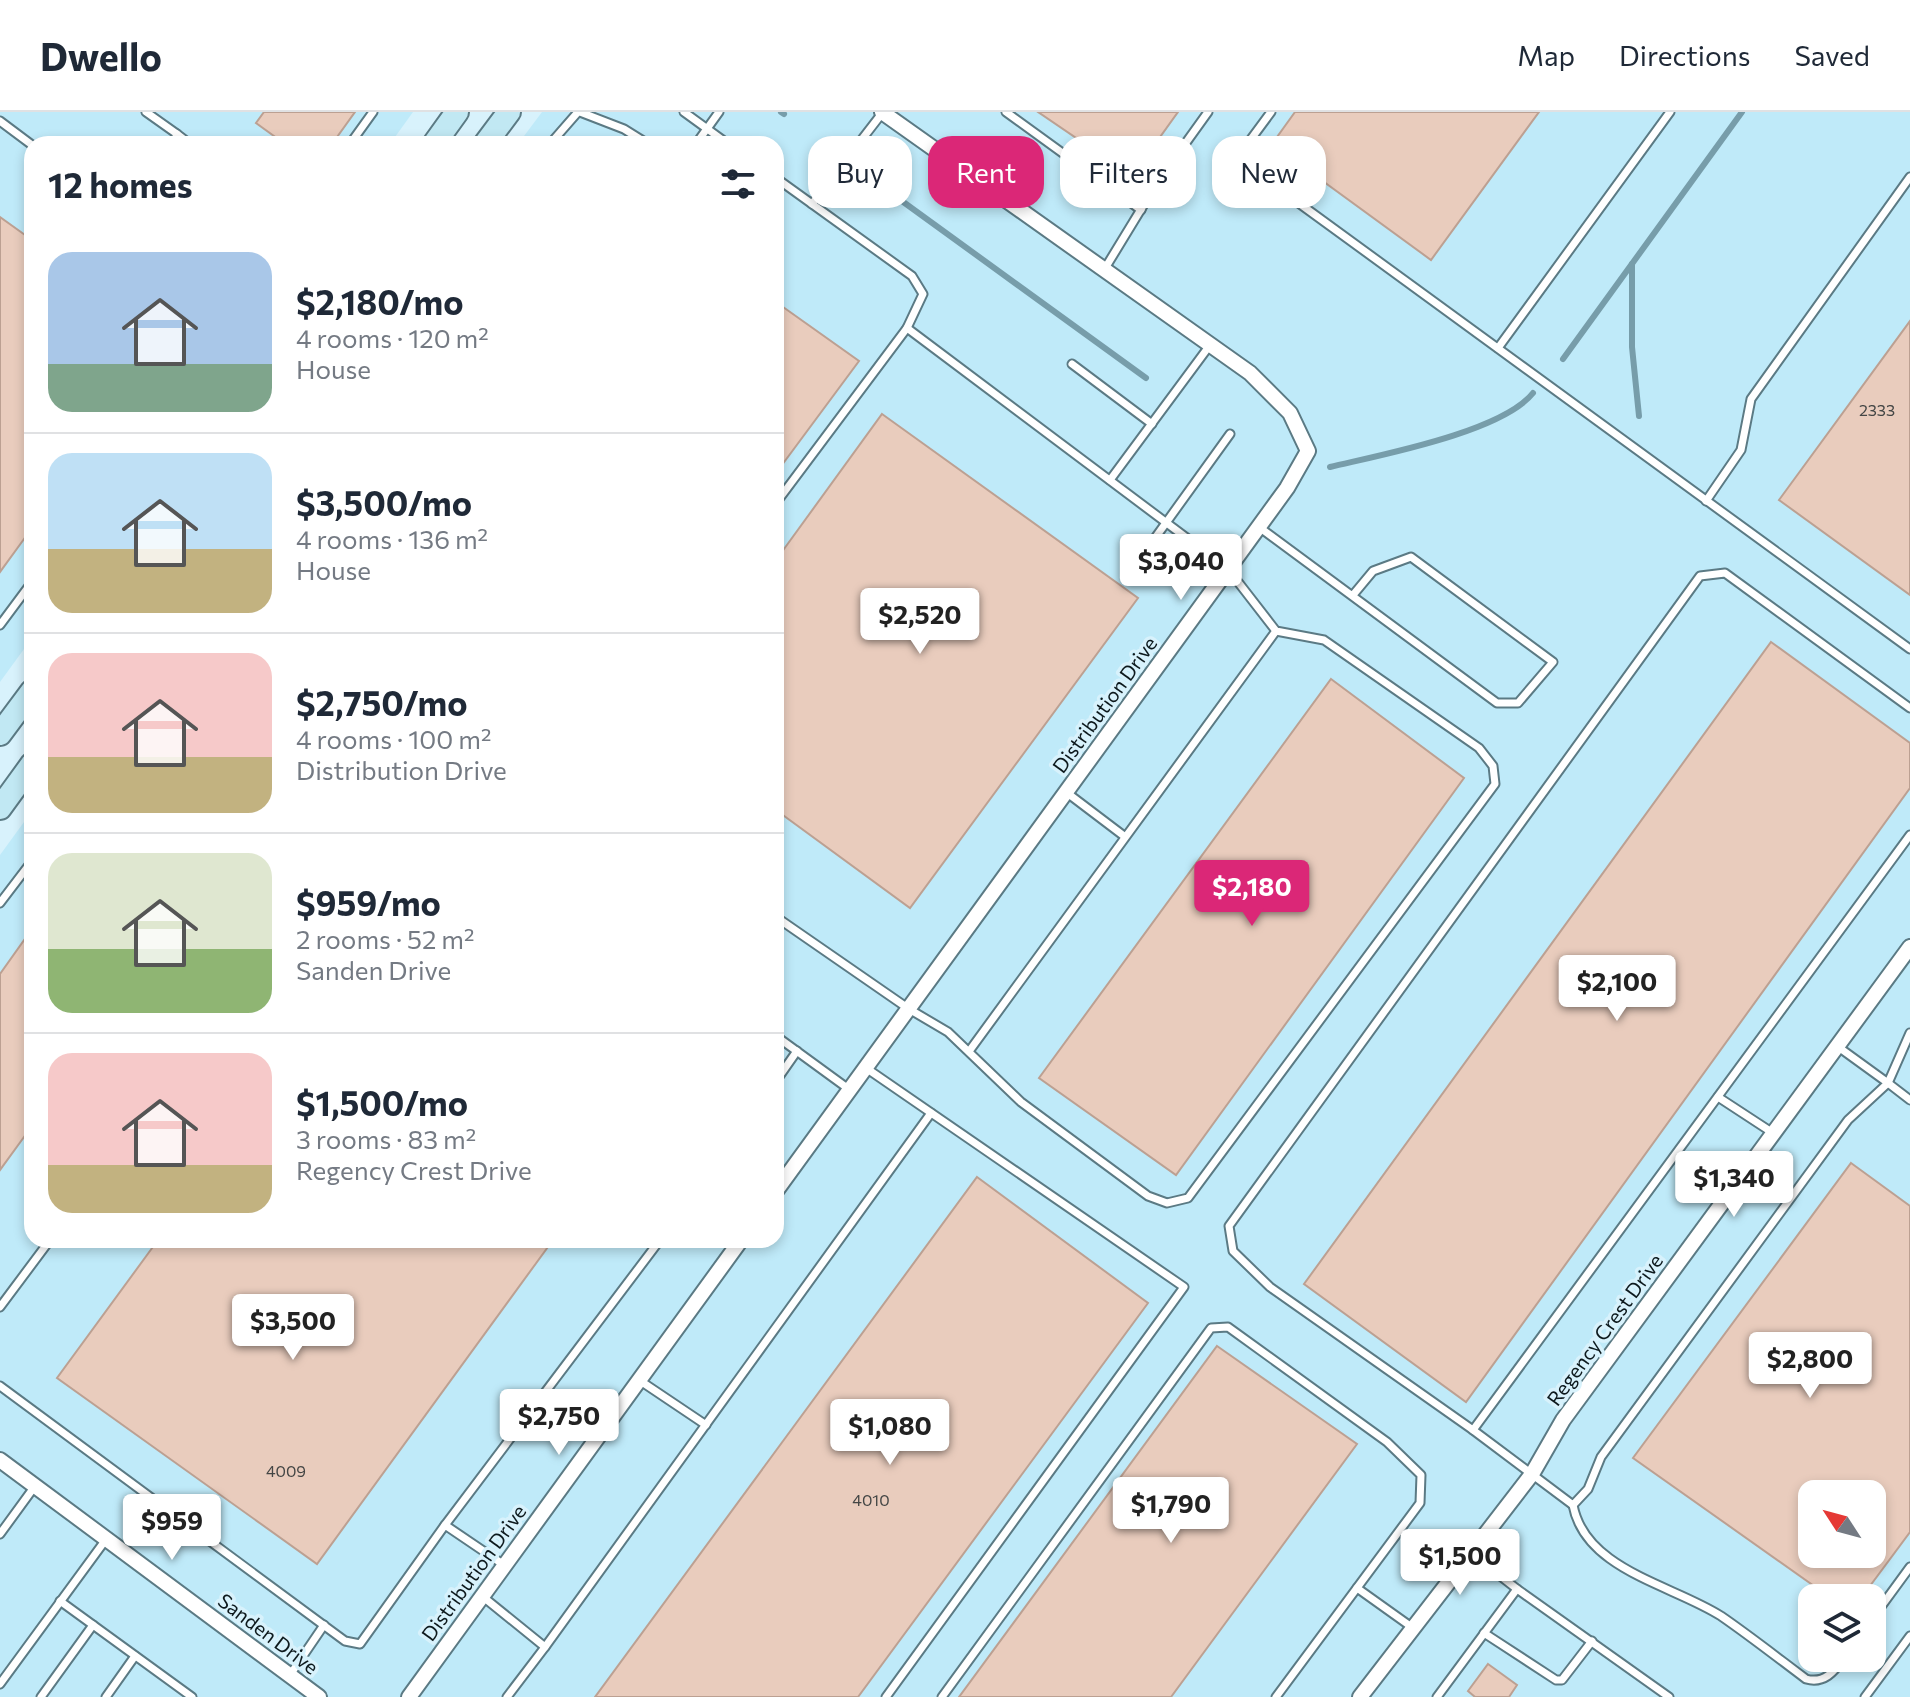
<!DOCTYPE html>
<meta charset="utf-8">
<style>
body{margin:0;font-family:Commissioner,sans-serif;background:#f6f6f7;color:#1f2937;height:100vh;display:flex;flex-direction:column;font-size:30px;white-space:nowrap}
*{box-sizing:border-box;margin:0}
p{font-size:26px;color:#747a83}
.icon{flex:none;width:44px;height:44px;fill:none;stroke:currentColor;stroke-width:2;stroke-linecap:round;stroke-linejoin:round}
.map{position:relative;flex:1;overflow:hidden}
.panel{position:absolute;left:24px;top:24px;width:760px;height:1112px;display:flex;flex-direction:column;background:#fff;border-radius:24px;box-shadow:0 4px 12px #0003}
.panel>*{flex:none}
.banner{position:absolute;left:808px;top:24px;width:760px;height:72px;display:flex;gap:16px}
.needle{width:52px;rotate:306deg}
.fabs{position:absolute;left:1798px;top:1368px;display:grid;gap:16px}
.fabs a{display:grid;place-items:center;width:88px;height:88px;border-radius:16px;background:#fff;box-shadow:0 4px 12px #0003;font-size:40px}
.price{position:absolute;translate:-50% -68px;padding:0 18px;border-radius:8px;background:#fff;color:#222;font-size:26px;line-height:52px;filter:drop-shadow(0 2px 4px #0008)}
.price::after{content:'';position:absolute;left:50%;top:48px;width:24px;height:18px;margin-left:-12px;background:inherit;clip-path:polygon(0 0,100% 0,50% 100%)}
.price.current{background:#db2777;color:#fff}
ul{padding:0;list-style:none}
li{display:flex;align-items:center;gap:24px;height:200px;padding:0 24px}
li+li{border-top:2px solid #e0e1e3}
li span{display:grid;place-items:center;flex:none;width:224px;height:160px;border-radius:24px;color:#555}
li>.icon{margin-inline-start:auto}
span .icon{width:96px;height:96px;fill:#fffc;stroke-width:1}
li b{font-size:34px}
h2{display:flex;justify-content:space-between;align-items:center;height:96px;padding:0 24px;font-size:34px}
.tag{padding:0 28px;border-radius:24px;background:#fff;box-shadow:0 4px 12px #0003;font-size:28px;line-height:72px}
.tag.current{background:#db2777;color:#fff}
header{display:flex;align-items:center;gap:48px;box-sizing:border-box;height:112px;padding:0 40px;background:#fff;border-bottom:2px solid #e0e1e3}
header strong{font-size:38px}
nav{display:flex;gap:44px;margin-inline-start:auto;font-size:28px}
.map>svg:first-child{display:block}
.built{fill:#bfeaf9;fill-rule:evenodd}
.lines{fill:none;stroke-linecap:round;stroke-linejoin:round}
.stream{stroke:#779daa;stroke-width:6}
.building{fill:#e9ccbd;stroke:#bca092;stroke-width:2;fill-rule:evenodd}
.service-casing{stroke:#5b7a84;stroke-width:11}
.minor-casing{stroke:#5b7a84;stroke-width:18}
.secondary-casing{stroke:#5b7a84;stroke-width:26}
.service{stroke:#fff;stroke-width:7}
.minor{stroke:#fff;stroke-width:14}
.secondary{stroke:#c1e8f3;stroke-width:22}
.labels{text-anchor:middle;stroke-width:7;stroke-linejoin:round;paint-order:stroke}
.number-label{font-size:16px;fill:#444645}
.street-label{font-size:20px;fill:#0d191d;stroke:#d8f2fc}
</style>
<header>
<strong>Dwello</strong>
<nav><a>Map</a><a>Directions</a><a>Saved</a></nav>
</header>
<div class="map">
<svg width="1910" height="1585" viewBox="0 0 1910 1585">
<rect width="100%" height="100%" fill="#d8f2fc"/>
<g class="built">
<polygon points="0,0 413,0 390,32 32,32 32,526 0,570"/>
<path d="M542,0H1910V1585H0V743L32,699V1128H776V32H518ZM1812,1382H1872V1442H1812ZM1812,1486H1872V1546H1812Z"/>
</g>
<g class="lines">
<g class="stream">
<polyline points="781,0 784,2"/>
<polyline points="884,76 1146,266"/>
<polyline points="1632,152 1632,235 1639,304"/>
<polyline points="1563,247 1742,0"/>
<path d="M1330,355C1380,343 1502,320 1533,281"/>
</g>
</g>
<g class="building">
<polygon points="264,0 355,0 332,32 285,32 256,11"/>
<polygon points="1038,0 1178,0 1132,64"/>
<polygon points="1295,0 1539,0 1431,148 1272,32"/>
<polygon points="0,105 32,128 32,416 0,460"/>
<polygon points="776,190 859,249 776,361"/>
<polygon points="1910,209 1910,483 1779,388"/>
<polygon points="882,302 1138,486 910,796 776,698 776,448"/>
<polygon points="1771,530 1910,631 1910,676 1466,1290 1304,1172"/>
<polygon points="1331,567 1464,666 1176,1063 1039,966"/>
<polygon points="32,817 32,1014 0,1058 0,862"/>
<path d="M1851,1051L1910,1094V1420L1861,1486H1831L1633,1346ZM1812,1382H1872V1442H1812Z"/>
<polygon points="977,1065 1148,1191 858,1585 595,1585"/>
<polygon points="158,1128 553,1128 317,1452 57,1266"/>
<polygon points="1217,1234 1357,1332 1171,1585 959,1585"/>
<polygon points="1488,1552 1517,1573 1509,1585 1475,1585 1468,1579"/>
</g>
<g class="lines">
<g class="service-casing">
<g id="service">
<polyline points="146,0 177,22 173,32"/>
<polyline points="580,0 624,17 648,32"/>
<polyline points="684,0 728,32"/>
<polyline points="1006,0 1141,98"/>
<polyline points="1271,0 1237,46 1910,537"/>
<polyline points="0,9 32,33"/>
<polyline points="177,22 190,32"/>
<polyline points="350,32 373,0"/>
<polyline points="550,32 578,0"/>
<polyline points="696,32 719,0"/>
<polyline points="776,66 912,164 923,182 907,216 776,391"/>
<polyline points="812,92 883,0"/>
<polyline points="1104,158 1157,71 1208,0"/>
<polyline points="1498,236 1670,0"/>
<polyline points="1072,252 1152,312"/>
<polyline points="1110,368 1210,233"/>
<polyline points="1706,389 1741,338 1751,287 1910,65"/>
<polyline points="1259,415 1497,591 1518,591 1553,550 1411,445 1373,459 1353,483"/>
<polyline points="1132,458 1230,322"/>
<polyline points="0,513 32,470"/>
<polyline points="1910,596 1725,461 1700,464 1229,1114 1233,1139 1270,1175 1473,1318 1573,1393 1588,1377 1601,1345 1848,1008 1888,971 1910,988"/>
<polyline points="1066,680 1124,724"/>
<polyline points="0,791 32,749"/>
<polyline points="776,805 909,897 948,920 1021,990 1148,1084 1167,1091 1188,1086 1495,672 1493,654 1479,636 1324,528 1276,519 1228,457 907,216"/>
<polyline points="776,924 850,978"/>
<polyline points="1837,934 1888,971 1910,921"/>
<polyline points="970,938 1276,519"/>
<polyline points="866,956 1184,1175 886,1585"/>
<polyline points="776,969 797,939"/>
<polyline points="1718,985 1773,1021"/>
<polyline points="0,1195 50,1128"/>
<polyline points="639,1268 706,1313"/>
<polyline points="0,1274 345,1529 360,1532 445,1413 504,1453"/>
<polyline points="1473,1318 1910,723"/>
<path d="M1573,1393C1585,1458 1673,1473 1721,1504C1750,1524 1778,1546 1806,1567C1824,1572 1834,1560 1844,1546"/>
<polyline points="445,1413 660,1128"/>
<polyline points="0,1422 35,1374"/>
<polyline points="1357,1476 1413,1516"/>
<polyline points="1517,1477 1669,1585"/>
<polyline points="482,1484 545,1535 507,1585"/>
<polyline points="60,1489 192,1585"/>
<polyline points="1872,1507 1910,1455"/>
<polyline points="1484,1521 1556,1568 1562,1568 1592,1529"/>
<polyline points="545,1535 931,1001"/>
<polyline points="290,1563 324,1513"/>
<polyline points="0,1572 107,1426"/>
<polyline points="41,1585 93,1513"/>
<polyline points="106,1585 135,1544"/>
<polyline points="942,1585 1211,1216 1228,1215 1387,1330 1421,1363 1420,1391 1276,1585"/>
<polyline points="1437,1585 1517,1477 1471,1441"/>
<polyline points="1865,1585 1910,1524"/>
</g>
</g>
<g class="minor-casing">
<g id="minor">
<polyline points="776,1079 1287,376 1308,339 1290,301 1250,261 882,0"/>
<polyline points="0,1348 319,1585"/>
<polyline points="409,1585 741,1128"/>
<polyline points="1360,1585 1532,1362 1563,1308 1910,835"/>
</g>
</g>
<g class="secondary-casing">
<g id="secondary">
<polyline points="434,32 457,0"/>
<polyline points="485,32 509,0"/>
<polyline points="0,622 32,579"/>
<polyline points="0,696 32,652"/>
</g>
</g>
<use href="#service" class="service"/>
<use href="#minor" class="minor"/>
<use href="#secondary" class="secondary"/>
</g>
<g class="labels">
<g class="number-label">
<text x="1877" y="304">2333</text>
<text x="286" y="1365">4009</text>
<text x="871" y="1394">4010</text>
</g>
<g class="street-label">
<text transform="translate(1105 593) rotate(-54)" y="7">Distribution Drive</text>
<text transform="translate(1605 1218) rotate(-54)" y="7">Regency Crest Drive</text>
<text transform="translate(474 1461) rotate(-54)" y="7">Distribution Drive</text>
<text transform="translate(268 1522) rotate(37)" y="7">Sanden Drive</text>
</g>
</g>
</svg>
<div class="fabs">
<a><svg class="needle" viewBox="-14 -14 28 28"><path d="M0-13l5 13h-10z" fill="#e53935"/><path d="M0 13l5-13h-10z" fill="#747a83"/></svg></a>
<a><svg class="icon" aria-label="layers" viewBox="0 0 24 24"><path d="M12 4l9 5-9 5-9-5zM3 14l9 5 9-5"/></svg></a>
</div>
<b class="price" style="left:1181px;top:490px">$3,040</b>
<b class="price" style="left:920px;top:544px">$2,520</b>
<b class="price current" style="left:1252px;top:816px">$2,180</b>
<b class="price" style="left:1617px;top:911px">$2,100</b>
<b class="price" style="left:1734px;top:1107px">$1,340</b>
<b class="price" style="left:293px;top:1250px">$3,500</b>
<b class="price" style="left:1810px;top:1288px">$2,800</b>
<b class="price" style="left:559px;top:1345px">$2,750</b>
<b class="price" style="left:890px;top:1355px">$1,080</b>
<b class="price" style="left:1171px;top:1433px">$1,790</b>
<b class="price" style="left:172px;top:1450px">$959</b>
<b class="price" style="left:1460px;top:1485px">$1,500</b>
<div class="banner">
<a class="tag">Buy</a>
<a class="tag current">Rent</a>
<a class="tag">Filters</a>
<a class="tag">New</a>
</div>
<section class="panel">
<h2>12 homes<svg class="icon" aria-label="filters" viewBox="0 0 24 24"><path d="M4 7h16M4 17h16"/><circle cx="9" cy="7" r="2"/><circle cx="15" cy="17" r="2"/></svg></h2>
<ul>
<li><span style="background:linear-gradient(#a9c7e8 70%,#7fa58c 0)"><svg class="icon" aria-label="home" viewBox="0 0 24 24"><path d="M3 11l9-7 9 7M6 9v11h12V9"/></svg></span><div><b>$2,180/mo</b><p>4 rooms · 120 m²</p><p>House</p></div></li>
<li><span style="background:linear-gradient(#bfe0f5 60%,#c2b280 0)"><svg class="icon" aria-label="home" viewBox="0 0 24 24"><path d="M3 11l9-7 9 7M6 9v11h12V9"/></svg></span><div><b>$3,500/mo</b><p>4 rooms · 136 m²</p><p>House</p></div></li>
<li><span style="background:linear-gradient(#f6c9c9 65%,#c2b280 0)"><svg class="icon" aria-label="home" viewBox="0 0 24 24"><path d="M3 11l9-7 9 7M6 9v11h12V9"/></svg></span><div><b>$2,750/mo</b><p>4 rooms · 100 m²</p><p>Distribution Drive</p></div></li>
<li><span style="background:linear-gradient(#dfe7d0 60%,#8fb573 0)"><svg class="icon" aria-label="home" viewBox="0 0 24 24"><path d="M3 11l9-7 9 7M6 9v11h12V9"/></svg></span><div><b>$959/mo</b><p>2 rooms · 52 m²</p><p>Sanden Drive</p></div></li>
<li><span style="background:linear-gradient(#f6c9c9 70%,#c2b280 0)"><svg class="icon" aria-label="home" viewBox="0 0 24 24"><path d="M3 11l9-7 9 7M6 9v11h12V9"/></svg></span><div><b>$1,500/mo</b><p>3 rooms · 83 m²</p><p>Regency Crest Drive</p></div></li>
</ul>
</section>
</div>
